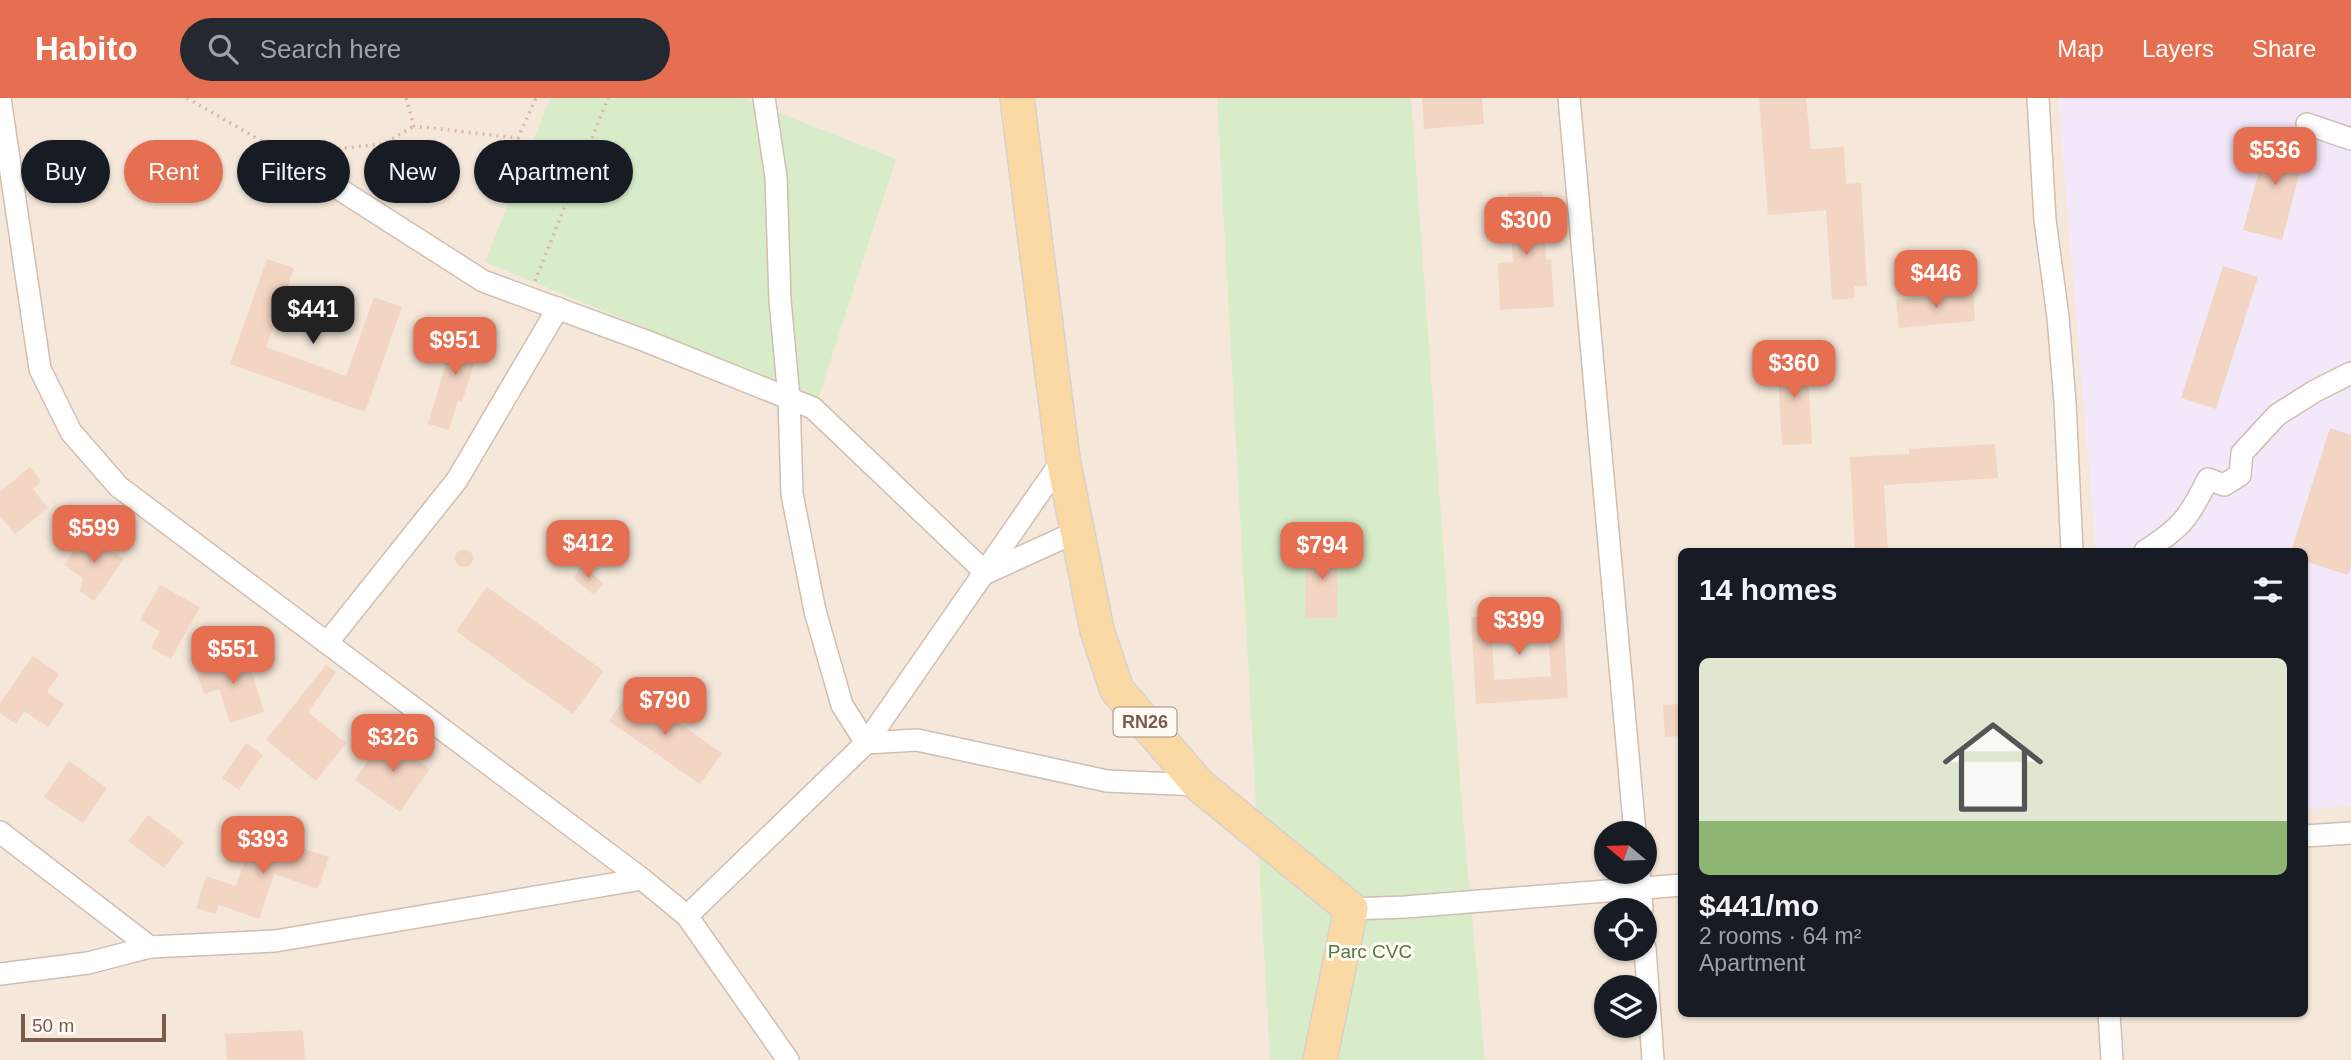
<!DOCTYPE html>
<meta charset="utf-8">
<style>
body{margin:0;font-family:Arial,sans-serif;background:#242831;color:#f1f3f6;height:100vh;display:flex;flex-direction:column;font-size:26px;white-space:nowrap}
*{box-sizing:border-box;margin:0}
p{font-size:23px;color:#9ea1a6}
.icon{flex:none;width:38px;height:38px;fill:none;stroke:currentColor;stroke-width:2;stroke-linecap:round;stroke-linejoin:round}
.map{position:relative;flex:1;overflow:hidden}
.drawer{position:absolute;left:1678px;top:450px;width:630px;height:469px;display:flex;flex-direction:column;background:#171b24;border-radius:10px;box-shadow:0 2px 5px #0004}
.drawer>*{flex:none}
.banner{position:absolute;left:21px;top:42px;width:665px;height:63px;display:flex;gap:14px}
.needle{width:46px;rotate:289deg}
.buttons{position:absolute;left:1594px;top:723px;display:grid;gap:14px}
.buttons a{display:grid;place-items:center;width:63px;height:63px;border-radius:50%;background:#171b24;box-shadow:0 2px 5px #0004;font-size:35px}
.scale{position:absolute;left:21px;bottom:18px;width:145px;box-sizing:border-box;padding-left:7px;border:4px solid #7a5c4d;border-top:0;font-size:19px;line-height:24px;white-space:nowrap;color:#7a5c4d;-webkit-text-stroke:5px #fffaf3;paint-order:stroke}
.price{position:absolute;translate:-50% -60px;padding:0 16px;border-radius:14px;background:#e76f51;color:#fff;font-size:23px;line-height:46px;filter:drop-shadow(0 2px 4px #0008)}
.price::after{content:'';position:absolute;left:50%;top:42px;width:21px;height:16px;margin-left:-10px;background:inherit;clip-path:polygon(0 0,100% 0,50% 100%)}
.price.selected{background:#222;color:#fff}
ul{padding:0;list-style:none}
li{display:grid;align-content:center;gap:14px;height:371px;padding:0 21px}
li+li{border-top:2px solid #363941}
li span{display:grid;place-items:center;height:217px;border-radius:10px;color:#555}
li>.icon{margin-inline-start:auto}
span .icon{width:126px;height:126px;fill:#fffc;stroke-width:1}
li b{font-size:30px}
h2{display:flex;justify-content:space-between;align-items:center;height:84px;padding:0 21px;font-size:30px}
.pill{padding:0 24px;border-radius:32px;background:#171b24;box-shadow:0 2px 5px #0004;font-size:24px;line-height:63px}
.pill.selected{background:#e76f51;color:#fff}
header{display:flex;align-items:center;gap:42px;box-sizing:border-box;height:98px;padding:0 35px;background:#e76f51;color:#fff}
header strong{font-size:33px}
nav{display:flex;gap:38px;margin-inline-start:auto;font-size:24px}
.search{width:490px;height:63px;background:#242831;display:flex;align-items:center;gap:18px;box-sizing:border-box;padding:0 24px;border-radius:38px;color:#9ea1a6;font-size:26px}
.map>svg:first-child{display:block}
.residential{fill:#f5e8da;fill-rule:evenodd}
.education{fill:#f3e8fa}
.green{fill:#d8ecc9}
.building{fill:#f3d5c3;fill-rule:evenodd}
.lines{fill:none;stroke-linecap:round;stroke-linejoin:round}
.minor-casing{stroke:#d1beb0;stroke-width:24}
.primary-casing{stroke:#dad1cd;stroke-width:36}
.path{stroke:#d9b8a5;stroke-width:3.5;stroke-dasharray:2 5;stroke-linecap:butt}
.minor{stroke:#fff;stroke-width:21}
.primary{stroke:#fbd9a5;stroke-width:33}
.labels{text-anchor:middle;stroke-width:6;stroke-linejoin:round;paint-order:stroke}
.shield{fill:#fffaf3;stroke:#a28b7f;stroke-width:2}
.shield-label{font-size:18px;font-weight:bold;fill:#7a5c4d}
.park-label{font-size:19px;fill:#537a41;stroke:#fffaf3}
</style>
<header>
<strong>Habito</strong>
<div class="search"><svg class="icon" aria-label="search" viewBox="0 0 24 24"><circle cx="10" cy="10" r="6"/><path d="M15 15l6 6"/></svg>Search here</div>
<nav><a>Map</a><a>Layers</a><a>Share</a></nav>
</header>
<div class="map">
<svg width="2351" height="962" viewBox="0 0 2351 962">
<rect width="100%" height="100%" fill="#fdf6ec"/>
<path class="residential" d="M0,0H2203L2351,192V962H0ZM1682,453H2305V915H1682ZM1606,735H1645V774H1606ZM1606,812H1645V850H1606ZM1606,889H1645V928H1606Z"/>
<polygon class="education" points="2058,0 2351,0 2351,708 2305,711 2305,453 2096,453"/>
<g class="green">
<polygon points="550,0 741,0 896,61 818,301 485,164"/>
<polygon points="1217,0 1411,0 1462,708 1485,962 1270,962"/>
</g>
<g class="building">
<polygon points="1422,0 1482,0 1484,26 1424,31"/>
<polygon points="1759,0 1806,0 1811,51 1844,49 1846,86 1861,85 1867,188 1854,188 1855,200 1832,202 1826,112 1768,117"/>
<polygon points="2269,36 2307,47 2282,142 2243,132"/>
<polygon points="1542,93 1546,162 1551,161 1554,209 1500,212 1498,165 1513,164 1508,95"/>
<polygon points="267,161 294,170 266,249 346,278 374,199 402,209 365,314 230,266"/>
<polygon points="2223,168 2258,179 2216,311 2181,300"/>
<polygon points="1973,195 1975,223 1899,230 1896,202"/>
<polygon points="457,228 483,237 462,304 458,303 449,332 428,326"/>
<polygon points="1807,257 1812,346 1782,347 1777,258"/>
<polygon points="2330,330 2351,337 2351,467 2348,477 2305,463 2305,453 2291,453"/>
<polygon points="1995,346 1998,380 1884,387 1888,453 1855,453 1850,359 1909,356 1909,351"/>
<polygon points="30,369 41,384 33,391 48,410 15,436 0,418 0,394"/>
<polygon points="87,435 124,461 94,503 80,493 83,480 64,467"/>
<polygon points="1306,448 1338,448 1337,520 1305,520"/>
<circle cx="464" cy="460" r="9"/>
<polygon points="582,468 603,485 594,497 573,480"/>
<polygon points="160,487 200,509 171,561 151,550 160,533 140,522"/>
<polygon points="487,489 604,573 573,616 456,533"/>
<path d="M1563,513L1568,600L1476,606L1471,519ZM1548,535L1551,578L1494,582L1492,539Z"/>
<polygon points="246,554 264,614 230,625 219,591 204,596 195,570"/>
<polygon points="33,558 59,576 47,594 64,606 48,629 24,613 16,626 0,615 0,605"/>
<polygon points="326,567 336,574 308,614 346,645 316,683 266,642"/>
<polygon points="630,591 722,655 700,686 609,623"/>
<polygon points="1682,606 1682,638 1665,639 1663,607"/>
<polygon points="385,639 430,671 400,714 355,682"/>
<polygon points="246,645 263,657 239,692 222,680"/>
<polygon points="69,663 107,690 83,725 44,699"/>
<polygon points="148,717 184,744 164,770 128,743"/>
<polygon points="255,734 329,759 318,791 274,776 259,821 219,807 215,816 196,810 206,778 236,788"/>
<polygon points="303,932 305,962 227,962 225,936"/>
</g>
<g class="lines">
<g class="minor-casing">
<g id="minor">
<polyline points="0,0 40,271 71,334 119,389 642,781 687,818 788,962"/>
<polyline points="764,0 776,79 780,202 789,300 792,396 815,513 842,607 866,645"/>
<polyline points="1569,0 1635,735"/>
<polyline points="2038,0 2045,122 2058,219 2065,304 2072,453"/>
<polyline points="2307,26 2351,41"/>
<polyline points="286,57 483,183 646,243 813,310 986,475 1076,434"/>
<path d="M2145,453C2182,429 2188,421 2208,381L2224,387L2240,377L2242,355L2277,317L2315,293L2351,275"/>
<polyline points="327,545 457,382 558,210"/>
<polyline points="866,645 917,642 1107,683 1199,687"/>
<polyline points="0,734 150,849"/>
<polyline points="2305,738 2351,735"/>
<polyline points="1639,774 1642,812"/>
<polyline points="1351,811 1405,809 1682,787"/>
<polyline points="687,818 866,645 1063,361"/>
<polyline points="1645,850 1653,962"/>
<polyline points="0,876 88,865 150,849 275,843 642,781"/>
<polyline points="2109,915 2112,962"/>
</g>
</g>
<g class="primary-casing">
<polyline id="primary" points="1017,0 1063,361 1097,532 1117,592 1199,687 1351,811 1320,962"/>
</g>
<g class="path">
<polyline points="187,0 270,48"/>
<polyline points="406,0 414,28 518,40 536,0"/>
<polyline points="317,53 383,46 414,28"/>
<polyline points="535,183 608,0"/>
</g>
<use href="#minor" class="minor"/>
<use href="#primary" class="primary"/>
</g>
<g class="labels">
<rect class="shield" x="1113.5" y="609.5" width="63" height="29" rx="5"/>
<g class="shield-label">
<text x="1145" y="630">RN26</text>
</g>
<g class="park-label">
<text x="1370" y="860">Parc CVC</text>
</g>
</g>
</svg>
<div class="buttons">
<a><svg class="needle" viewBox="-14 -14 28 28"><path d="M0-13l5 13h-10z" fill="#e53935"/><path d="M0 13l5-13h-10z" fill="#9ea1a6"/></svg></a>
<a><svg class="icon" aria-label="locate" viewBox="0 0 24 24"><circle cx="12" cy="12" r="6"/><path d="M12 2v4M12 18v4M2 12h4M18 12h4"/></svg></a>
<a><svg class="icon" aria-label="layers" viewBox="0 0 24 24"><path d="M12 4l9 5-9 5-9-5zM3 14l9 5 9-5"/></svg></a>
</div>
<div class="scale">50 m</div>
<b class="price" style="left:2275px;top:89px">$536</b>
<b class="price" style="left:1526px;top:159px">$300</b>
<b class="price" style="left:1936px;top:212px">$446</b>
<b class="price selected" style="left:313px;top:248px">$441</b>
<b class="price" style="left:455px;top:279px">$951</b>
<b class="price" style="left:1794px;top:302px">$360</b>
<b class="price" style="left:94px;top:467px">$599</b>
<b class="price" style="left:588px;top:482px">$412</b>
<b class="price" style="left:1322px;top:484px">$794</b>
<b class="price" style="left:1519px;top:559px">$399</b>
<b class="price" style="left:233px;top:588px">$551</b>
<b class="price" style="left:665px;top:639px">$790</b>
<b class="price" style="left:393px;top:676px">$326</b>
<b class="price" style="left:263px;top:778px">$393</b>
<div class="banner">
<a class="pill">Buy</a>
<a class="pill selected">Rent</a>
<a class="pill">Filters</a>
<a class="pill">New</a>
<a class="pill">Apartment</a>
</div>
<section class="drawer">
<h2>14 homes<svg class="icon" aria-label="filters" viewBox="0 0 24 24"><path d="M4 7h16M4 17h16"/><circle cx="9" cy="7" r="2"/><circle cx="15" cy="17" r="2"/></svg></h2>
<ul>
<li><span style="background:linear-gradient(#dfe7d0 75%,#8fb573 0)"><svg class="icon" aria-label="home" viewBox="0 0 24 24"><path d="M3 11l9-7 9 7M6 9v11h12V9"/></svg></span><div><b>$441/mo</b><p>2 rooms · 64 m²</p><p>Apartment</p></div></li>
</ul>
</section>
</div>
